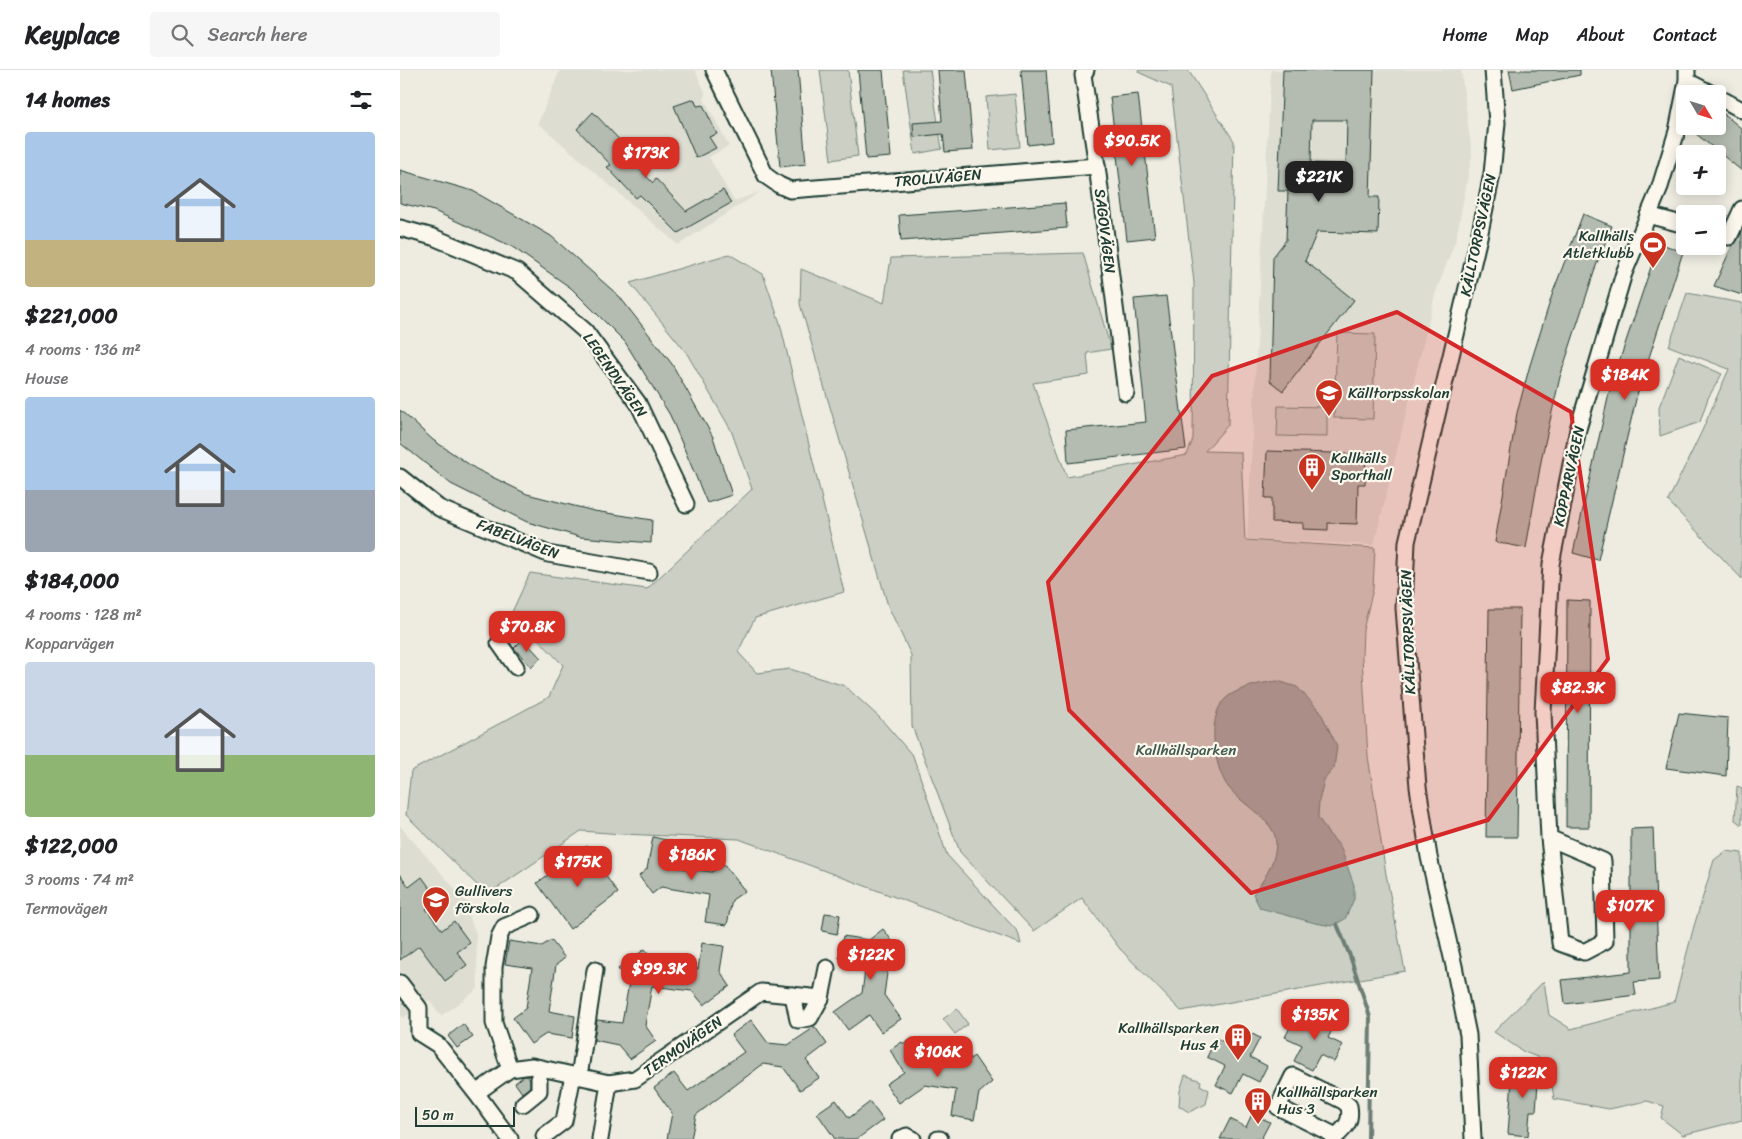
<!DOCTYPE html>
<meta charset="utf-8">
<style>
body{margin:0;font-family:Sriracha,sans-serif;background:#f6f6f6;color:#202124;height:100vh;display:flex;flex-direction:column;font-size:19px;white-space:nowrap}
*{box-sizing:border-box;margin:0}
p{font-size:16px;color:#757577}
.icon{flex:none;width:28px;height:28px;fill:none;stroke:currentColor;stroke-width:2;stroke-linecap:round;stroke-linejoin:round}
.map{position:relative;flex:1;overflow:hidden}
.side{display:flex;flex-direction:column;background:#fff;width:400px}
.side>*{flex:none}
.needle{width:32px;rotate:128deg}
.fabs{position:absolute;left:1276px;top:15px;display:grid;gap:10px}
.fabs a{display:grid;place-items:center;width:50px;height:50px;border-radius:5px;background:#fff;box-shadow:0 2px 12px #0003;font-size:25px}
.scale{position:absolute;left:15px;bottom:12px;width:100px;box-sizing:border-box;padding-left:5px;border:2px solid #1f3d34;border-top:0;font-size:14px;line-height:18px;white-space:nowrap;color:#1f3d34;-webkit-text-stroke:4px #fbf7ec;paint-order:stroke}
.price{position:absolute;translate:-50% -42px;padding:0 11px;border-radius:10px;background:#d93025;color:#fff;font-size:16px;line-height:32px;filter:drop-shadow(0 1px 2px #0008)}
.price::after{content:'';position:absolute;left:50%;top:30px;width:15px;height:11px;margin-left:-8px;background:inherit;clip-path:polygon(0 0,100% 0,50% 100%)}
.price.on{background:#222;color:#fff}
ul{padding:0;list-style:none}
li{display:grid;align-content:center;gap:10px;height:265px;padding:0 25px}
li span{display:grid;place-items:center;height:155px;border-radius:5px;color:#555}
li>.icon{margin-inline-start:auto}
span .icon{width:90px;height:90px;fill:#fffc;stroke-width:1}
li b{font-size:21px}
h2{display:flex;justify-content:space-between;align-items:center;height:60px;padding:0 25px;font-size:21px}
header{display:flex;align-items:center;gap:30px;box-sizing:border-box;height:70px;padding:0 25px;background:#fff;border-bottom:1px solid #e0e0e0}
header strong{font-size:24px}
nav{display:flex;gap:28px;margin-inline-start:auto;font-size:18px}
.search{width:350px;height:45px;background:#f6f6f6;display:flex;align-items:center;gap:12px;box-sizing:border-box;padding:0 18px;border-radius:5px;color:#757577;font-size:19px}
main{display:flex;flex:1;min-height:0}
.map>svg:first-child{display:block}
.built{fill:#ddddd2}
.green{fill:#cbcfc4;stroke:#75867c}
.water{fill:#9fa89f;stroke:#6c7d74}
.lines{fill:none;stroke-linecap:round;stroke-linejoin:round}
.stream{stroke:#6c7d74;stroke-width:4}
.building{fill:#b4bbb0;stroke:#1f3d34;fill-rule:evenodd}
.minor-casing{stroke:#1f3d34;stroke-width:19}
.minor{stroke:#fbf7ec;stroke-width:15}
.marked{fill:#d62828;fill-opacity:0.2;stroke:#d62828;stroke-width:4;stroke-linejoin:round}
.labels{text-anchor:middle;stroke-width:4.5;stroke-linejoin:round;paint-order:stroke}
.street-label{font-size:15px;fill:#1f3d34;stroke:#fbf7ec}
.poi-label{font-size:15px;fill:#1f3d34;stroke:#fbf7ec;text-anchor:start}
.park-label{font-size:15px;fill:#415a51;stroke:#fbf7ec}
</style>
<header>
<strong>Keyplace</strong>
<div class="search"><svg class="icon" aria-label="search" viewBox="0 0 24 24"><circle cx="10" cy="10" r="6"/><path d="M15 15l6 6"/></svg>Search here</div>
<nav><a>Home</a><a>Map</a><a>About</a><a>Contact</a></nav>
</header>
<main>
<section class="side">
<h2>14 homes<svg class="icon" aria-label="filters" viewBox="0 0 24 24"><path d="M4 7h16M4 17h16"/><circle cx="9" cy="7" r="2"/><circle cx="15" cy="17" r="2"/></svg></h2>
<ul>
<li><span style="background:linear-gradient(#a9c7e8 70%,#c2b280 0)"><svg class="icon" aria-label="home" viewBox="0 0 24 24"><path d="M3 11l9-7 9 7M6 9v11h12V9"/></svg></span><div><b>$221,000</b><p>4 rooms · 136 m²</p><p>House</p></div></li>
<li><span style="background:linear-gradient(#a9c7e8 60%,#9aa5b1 0)"><svg class="icon" aria-label="home" viewBox="0 0 24 24"><path d="M3 11l9-7 9 7M6 9v11h12V9"/></svg></span><div><b>$184,000</b><p>4 rooms · 128 m²</p><p>Kopparvägen</p></div></li>
<li><span style="background:linear-gradient(#c9d6e8 60%,#8fb573 0)"><svg class="icon" aria-label="home" viewBox="0 0 24 24"><path d="M3 11l9-7 9 7M6 9v11h12V9"/></svg></span><div><b>$122,000</b><p>3 rooms · 74 m²</p><p>Termovägen</p></div></li>
</ul>
</section>
<div class="map">
<svg width="1342" height="1069" viewBox="0 0 1342 1069">
<rect width="100%" height="100%" fill="#eeece1"/>
<filter id="ink" filterUnits="userSpaceOnUse"><feTurbulence type="fractalNoise" baseFrequency=".02" numOctaves="2"/><feDisplacementMap in="SourceGraphic" scale="10" xChannelSelector="R" yChannelSelector="G"/><feConvolveMatrix kernelMatrix="1 2 1 2 8 2 1 2 1" color-interpolation-filters="sRGB"/></filter>
<g filter="url(#ink)">
<g class="built">
<polygon points="160,0 295,0 305,22 304,29 329,76 309,87 334,131 360,122 278,175 138,53"/>
<polygon points="871,0 1061,0 1072,85 1056,169 1035,225 974,475 847,469"/>
<polygon points="0,756 71,837 68,844 76,864 78,919 41,946 29,930 3,948 0,944"/>
</g>
<g class="green">
<polygon points="420,0 448,0 458,86 431,90"/>
<polygon points="503,0 530,0 542,79 515,84"/>
<polygon points="739,0 788,0 834,71 828,355 805,381 841,382 845,470 975,478 973,519 963,560 962,587 968,686 986,804 1005,901 781,941 720,879 682,828 634,861 560,782 512,656 511,585 488,536 400,234 401,199 484,233 491,188 683,183 711,279 687,283 689,305 633,313 667,407 787,385 793,369 794,213 771,17 738,2"/>
<polygon points="615,24 620,77 590,80 586,27"/>
<polygon points="329,184 363,204 380,253 444,522 355,548 338,582 357,603 390,599 445,616 480,648 513,686 547,785 618,862 621,874 339,769 222,764 181,761 87,825 6,745 11,701 149,627 163,595 112,542 130,503 247,519 352,419 331,360 286,282 230,213"/>
<polygon points="1287,223 1342,233 1342,509 1268,431 1301,363 1329,299 1269,276"/>
<polygon points="937,263 975,264 973,349 934,348"/>
<polygon points="1279,285 1322,304 1308,328 1300,352 1260,366 1259,337"/>
<polygon points="878,336 927,337 927,367 877,366"/>
<polygon points="1337,716 1342,718 1342,755 1335,750"/>
<polygon points="1326,781 1342,783 1342,1050 1283,1065 1261,1048 1264,1036 1247,1031 1209,1039 1154,1029 1149,995 1140,988 1124,982 1094,962 1144,911 1149,945 1171,959 1274,932 1294,856 1314,790"/>
<polygon points="557,939 568,954 555,964 543,949"/>
<polygon points="785,1005 801,1011 800,1015 809,1020 806,1034 789,1042 779,1036 780,1021"/>
</g>
<path class="water" d="M878,611L897,617L920,641L937,676L934,698L924,710L919,731L918,747L928,763L940,776L954,815V829L945,849L932,856L915,853L860,838L853,824C865,810 883,780 873,761C864,745 841,733 829,718C814,700 806,647 825,629C836,618 864,612 878,611Z"/>
<g class="lines">
<polyline class="stream" points="937,854 950,886 970,947 968,1069"/>
</g>
<g class="building">
<polygon points="371,0 398,0 406,94 380,97"/>
<polygon points="458,0 483,0 491,87 466,89"/>
<polygon points="538,0 566,0 573,80 545,82 543,64 514,67 513,53 542,51"/>
<polygon points="621,0 646,0 652,72 628,75"/>
<path d="M883,0H974L970,127H979L978,164L917,162L905,191L954,230L883,321L870,311L873,187L886,170L888,121H878ZM912,50H947L946,94L911,93Z"/>
<polygon points="1109,0 1180,0 1180,5 1113,19"/>
<polygon points="738,24 755,167 727,170 710,27"/>
<polygon points="294,29 297,36 303,35 317,64 309,67 316,78 296,88 274,36"/>
<polygon points="1318,39 1342,59 1342,101 1295,63 1301,56 1318,56"/>
<polygon points="193,42 231,82 227,86 253,113 256,109 286,141 323,120 331,133 278,163 240,125 236,128 207,97 211,95 177,59"/>
<polygon points="0,100 73,121 151,166 219,226 272,294 313,367 332,425 307,433 270,345 225,272 171,218 111,176 34,141 0,133"/>
<polygon points="665,133 667,158 501,171 499,145"/>
<polygon points="1183,144 1212,156 1197,193 1160,307 1142,386 1126,478 1095,472 1117,343 1130,295 1153,222"/>
<polygon points="1342,161 1342,225 1314,216 1332,176 1337,171"/>
<polygon points="1259,173 1283,182 1237,325 1198,490 1173,483 1210,319"/>
<polygon points="766,226 786,379 668,393 666,360 746,352 734,229"/>
<polygon points="0,340 33,370 76,399 127,424 194,441 252,450 251,473 180,467 127,452 51,414 0,373"/>
<polygon points="867,381 966,384 965,414 958,414 957,454 928,453 928,460 903,459 903,453 872,452 872,428 865,428"/>
<polygon points="1167,530 1190,531 1189,757 1166,757"/>
<polygon points="1089,539 1120,539 1117,767 1086,767"/>
<polygon points="123,569 141,588 131,597 114,578"/>
<polygon points="1279,643 1328,648 1326,706 1266,698"/>
<polygon points="1253,758 1259,910 1234,912 1236,925 1165,934 1162,910 1231,902 1231,759"/>
<polygon points="253,767 275,772 272,797 312,802 324,794 345,821 332,830 327,855 305,852 309,825 261,817 252,824 239,806 247,799"/>
<polygon points="187,776 197,790 195,791 218,823 170,859 137,813"/>
<polygon points="0,804 9,817 22,807 38,829 26,839 42,860 54,851 70,873 57,882 67,895 45,911 19,876 0,890"/>
<polygon points="425,843 440,845 437,864 422,861"/>
<polygon points="483,859 503,885 488,896 484,925 501,949 481,962 469,945 448,960 435,942 462,923 466,893 439,888 443,866 469,870"/>
<polygon points="151,870 165,888 156,895 149,941 175,946 172,968 146,964 131,974 113,948 126,938 132,898 105,894 109,871 142,876"/>
<polygon points="302,873 324,876 320,901 330,916 304,935 292,921 252,916 245,955 256,971 230,989 218,975 194,970 197,950 222,953 229,913 218,899 245,879 256,894 298,899"/>
<polygon points="919,941 937,950 928,968 943,975 934,992 920,985 912,1000 894,991 902,975 885,967 894,950 910,958"/>
<polygon points="351,950 368,973 388,975 415,957 427,974 406,990 419,1008 400,1020 383,997 363,994 296,1045 291,1069 267,1069 272,1043 254,1018 274,1003 288,1021 344,982 331,965"/>
<polygon points="63,954 73,967 57,978 48,966"/>
<polygon points="843,959 860,968 850,987 867,996 859,1012 843,1004 833,1023 816,1015 825,996 807,987 816,968 834,977"/>
<polygon points="513,968 529,991 560,997 574,986 592,1012 579,1023 574,1050 552,1046 556,1020 525,1015 499,1033 486,1014 504,1002 490,980 502,972 504,974"/>
<polygon points="1113,995 1139,997 1136,1041 1130,1041 1128,1066 1108,1064"/>
<polygon points="124,1006 127,1006 130,1010 130,1017 122,1023 115,1013"/>
<polygon points="436,1030 449,1048 470,1032 483,1050 457,1069 435,1069 417,1043"/>
<polygon points="852,1044 870,1052 861,1069 820,1069 830,1049 846,1057"/>
</g>
<g class="lines">
<g class="minor-casing">
<g id="minor">
<polyline points="314,0 366,106 379,115 390,120 697,96"/>
<polyline points="686,0 683,5 697,96 726,323"/>
<polyline points="1287,11 1312,24"/>
<polyline points="1318,27 1342,40"/>
<polyline points="1248,145 1285,155"/>
<polyline points="0,158 33,167 117,202 185,261 238,333 286,434"/>
<polyline points="1318,164 1329,167 1342,139"/>
<polyline points="0,407 39,438 148,484 249,502"/>
<polyline points="99,573 116,597"/>
<polyline points="1149,768 1203,791 1205,871 1184,882 1160,873 1149,768 1143,642 1151,494 1178,359 1224,203 1259,120 1277,61 1287,11 1287,0"/>
<polyline points="0,913 19,938 19,963 38,975 76,1023 110,1069"/>
<polyline points="393,925 398,950 410,948 421,928"/>
<polyline points="110,999 94,953 94,897 99,867 104,857 132,845"/>
<polyline points="179,1007 195,900"/>
<polyline points="76,1023 110,999 132,996 209,1013 235,1009 361,922 421,928 427,898"/>
<polyline points="123,1034 139,1021 139,998"/>
<polyline points="144,1066 164,1051 173,1005"/>
<polyline points="200,1069 209,1013"/>
<polyline points="500,1069 507,1066 513,1069"/>
<polyline points="538,1069 540,1069"/>
<path d="M933,1069C945,1058 952,1053 949,1036L943,1031L893,1006L878,1037L936,1066"/>
<polyline points="1073,1069 1068,965 1054,896 1029,787 1018,717 1004,538 1007,472 1079,167 1092,104 1097,53 1093,0"/>
</g>
</g>
<use href="#minor" class="minor"/>
</g>
</g>
<path class="marked" d="M997,242L1171,342L1208,589L1088,750L851,823L669,640L648,512L812,306Z"/>
<defs>
<g id="stadium-pin" transform="scale(1.4375)"><path d="M0 17L-7.5 6A9.5 9.5 0 1 1 7.5 6Z" fill="#c8321e" stroke="#fbf7ec"/><path d="M0-5a6.5 5 0 1 0 0 10a6.5 5 0 1 0 0-10ZM-3.5-1.8h7v3.6h-7Z" fill="#fff"/></g>
<g id="school-pin" transform="scale(1.4375)"><path d="M0 17L-7.5 6A9.5 9.5 0 1 1 7.5 6Z" fill="#c8321e" stroke="#fbf7ec"/><path d="M0-5L7-2L0 1L-7-2ZM-4 1L0 2.5L4 1V4Q0 6-4 4Z" fill="#fff"/></g>
<g id="building-pin" transform="scale(1.4375)"><path d="M0 17L-7.5 6A9.5 9.5 0 1 1 7.5 6Z" fill="#c8321e" stroke="#fbf7ec"/><path d="M-4-6H4V6H1V3H-1V6H-4ZM-2.5-4.3h1.7v1.8h-1.7ZM.8-4.3h1.7v1.8H.8ZM-2.5-1h1.7V.8h-1.7ZM.8-1h1.7V.8H.8Z" fill="#fff"/></g>
</defs>
<g fill-rule="evenodd">
<use href="#stadium-pin" x="1253" y="175"/>
<use href="#school-pin" x="929" y="323"/>
<use href="#building-pin" x="912" y="397"/>
<use href="#school-pin" x="36" y="830"/>
<use href="#building-pin" x="838" y="967"/>
<use href="#building-pin" x="858" y="1031"/>
</g>
<g class="labels">
<g class="street-label">
<text transform="translate(538 108) rotate(-5)" y="5">TROLLVÄGEN</text>
<text transform="translate(705 161) rotate(83)" y="5">SAGOVÄGEN</text>
<text transform="translate(1078 165) rotate(-78)" y="5">KÄLLTORPSVÄGEN</text>
<text transform="translate(215 305) rotate(55)" y="5">LEGENDVÄGEN</text>
<text transform="translate(1169 406) rotate(-78)" y="5">KOPPARVÄGEN</text>
<text transform="translate(118 469) rotate(21)" y="5">FABELVÄGEN</text>
<text transform="translate(1008 562) rotate(-92)" y="5">KÄLLTORPSVÄGEN</text>
<text transform="translate(283 976) rotate(-35)" y="5">TERMOVÄGEN</text>
</g>
<g class="poi-label">
<text x="1234" y="171" text-anchor="end">Kallhälls<tspan x="1234" dy="17">Atletklubb</tspan></text>
<text x="948" y="328">Källtorpsskolan</text>
<text x="931" y="393">Kallhälls<tspan x="931" dy="17">Sporthall</tspan></text>
<text x="55" y="826">Gullivers<tspan x="55" dy="17">förskola</tspan></text>
<text x="819" y="963" text-anchor="end">Kallhällsparken<tspan x="819" dy="17">Hus 4</tspan></text>
<text x="877" y="1027">Kallhällsparken<tspan x="877" dy="17">Hus 3</tspan></text>
</g>
<g class="park-label">
<text x="786" y="685">Kallhällsparken</text>
</g>
</g>
</svg>
<div class="fabs">
<a><svg class="needle" viewBox="-14 -14 28 28"><path d="M0-13l5 13h-10z" fill="#e53935"/><path d="M0 13l5-13h-10z" fill="#757577"/></svg></a>
<a>+</a>
<a>−</a>
</div>
<div class="scale">50 m</div>
<b class="price" style="left:732px;top:97px">$90.5K</b>
<b class="price" style="left:246px;top:109px">$173K</b>
<b class="price on" style="left:919px;top:133px">$221K</b>
<b class="price" style="left:1225px;top:331px">$184K</b>
<b class="price" style="left:127px;top:583px">$70.8K</b>
<b class="price" style="left:1178px;top:644px">$82.3K</b>
<b class="price" style="left:292px;top:811px">$186K</b>
<b class="price" style="left:178px;top:818px">$175K</b>
<b class="price" style="left:1230px;top:862px">$107K</b>
<b class="price" style="left:471px;top:911px">$122K</b>
<b class="price" style="left:259px;top:925px">$99.3K</b>
<b class="price" style="left:915px;top:971px">$135K</b>
<b class="price" style="left:538px;top:1008px">$106K</b>
<b class="price" style="left:1123px;top:1029px">$122K</b>
</div>
</main>
